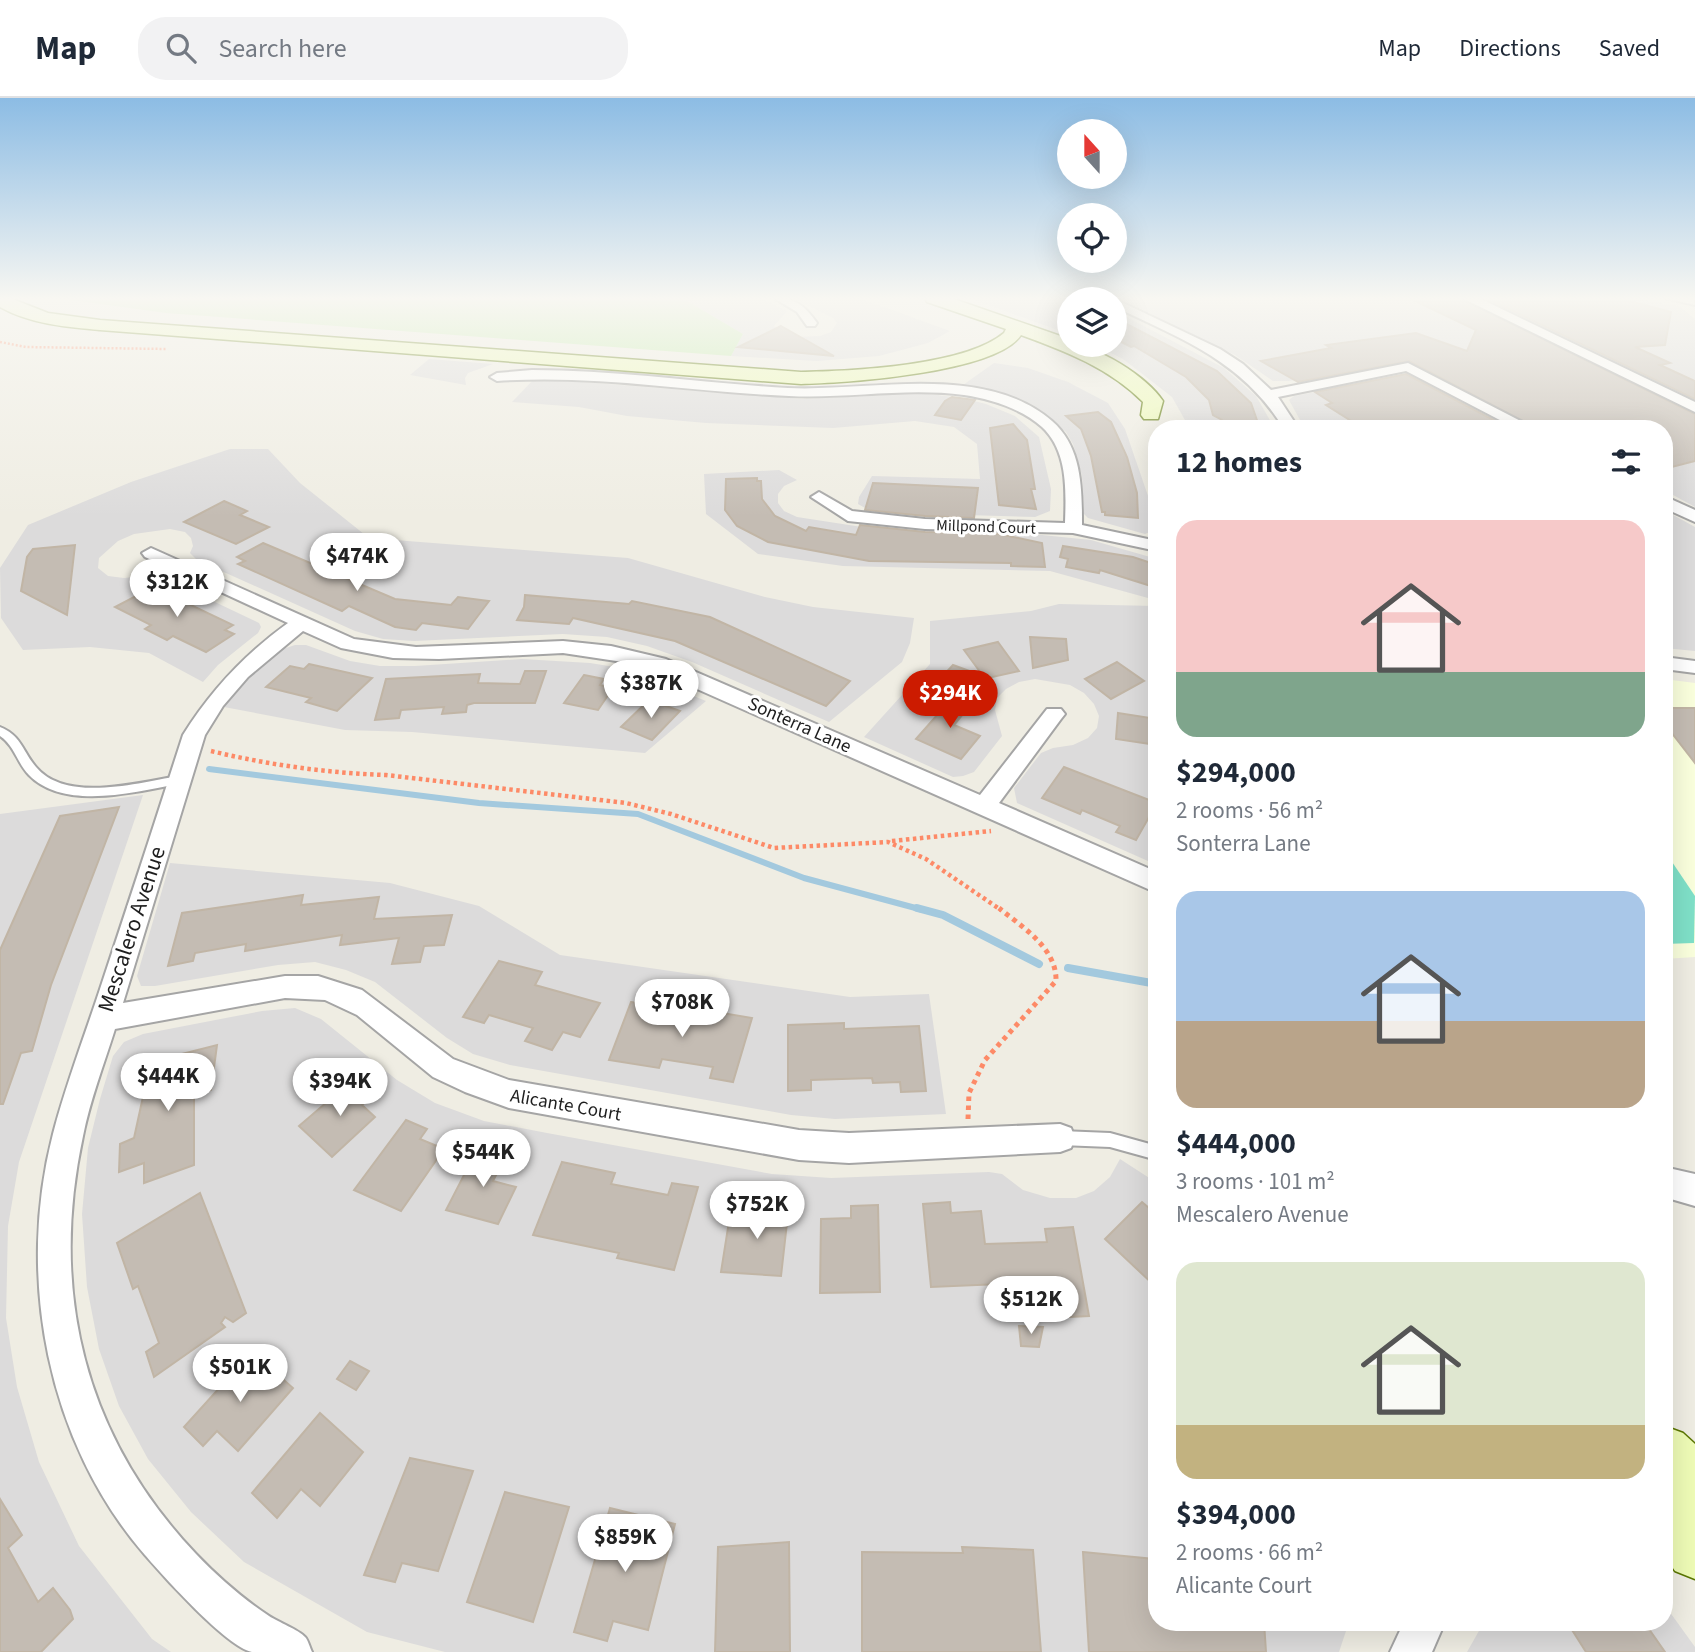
<!DOCTYPE html>
<meta charset="utf-8">
<style>
body{margin:0;font-family:"Source Sans 3",sans-serif;background:#f2f2f3;color:#1f2937;height:100vh;display:flex;flex-direction:column;font-size:26px;white-space:nowrap}
*{box-sizing:border-box;margin:0}
p{font-size:23px;color:#747a83}
.icon{flex:none;width:38px;height:38px;fill:none;stroke:currentColor;stroke-width:2;stroke-linecap:round;stroke-linejoin:round}
.map{position:relative;flex:1;overflow:hidden}
.drawer{position:absolute;left:1148px;top:322px;width:525px;height:1211px;display:flex;flex-direction:column;background:#fff;border-radius:28px;box-shadow:0 7px 28px #0002}
.drawer>*{flex:none}
.needle{width:46px;rotate:339deg}
.controls{position:absolute;left:1057px;top:21px;display:grid;gap:14px}
.controls a{display:grid;place-items:center;width:70px;height:70px;border-radius:50%;background:#fff;box-shadow:0 7px 28px #0002;font-size:35px}
.price{position:absolute;translate:-50% -60px;padding:0 16px;border-radius:24px;background:#fff;color:#222;font-size:23px;line-height:46px;filter:drop-shadow(0 2px 4px #0008)}
.price::after{content:'';position:absolute;left:50%;top:42px;width:21px;height:16px;margin-left:-10px;background:inherit;clip-path:polygon(0 0,100% 0,50% 100%)}
.price.active{background:#cc1b00;color:#fff}
ul{padding:0;list-style:none}
li{display:grid;align-content:center;gap:14px;height:371px;padding:0 28px}
li span{display:grid;place-items:center;height:217px;border-radius:21px;color:#555}
li>.icon{margin-inline-start:auto}
span .icon{width:126px;height:126px;fill:#fffc;stroke-width:1}
li b{font-size:30px}
h2{display:flex;justify-content:space-between;align-items:center;height:84px;padding:0 28px;font-size:30px}
header{display:flex;align-items:center;gap:42px;box-sizing:border-box;height:98px;padding:0 35px;background:#fff;border-bottom:2px solid #e0e1e3}
header strong{font-size:33px}
nav{display:flex;gap:38px;margin-inline-start:auto;font-size:24px}
.search{width:490px;height:63px;background:#f2f2f3;display:flex;align-items:center;gap:18px;box-sizing:border-box;padding:0 24px;border-radius:28px;color:#747a83;font-size:26px}
.map>svg:first-child{display:block}
.residential{fill:#dcdbdb}
.education{fill:#faffdd}
.grass{fill:#c0eba8}
.pitch{fill:#7fe0c8}
.lines{fill:none;stroke-linecap:round;stroke-linejoin:round}
.stream-far1{stroke:#a3c9de;stroke-width:6}
.stream{stroke:#a3c9de;stroke-width:8}
.building{fill:#c4bcb3;stroke:#c1b5a5;stroke-width:2}
.lane-casing{stroke:#a5a5a5;stroke-width:4}
.street-casing{stroke:#a5a5a5;stroke-width:4}
.secondary-casing{stroke:#5b7702;stroke-width:3}
.path-far2{stroke:#fd8a67;stroke-width:2.5;stroke-dasharray:2 2;stroke-linecap:butt}
.path-far1{stroke:#fd8a67;stroke-width:4.5;stroke-dasharray:3.5 3.5;stroke-linecap:butt}
.path{stroke:#fd8a67;stroke-width:5;stroke-dasharray:4.5 4.5;stroke-linecap:butt}
.lane{fill:#fff;fill-rule:evenodd}
.street{fill:#fff;fill-rule:evenodd}
.secondary{fill:#eefbb6;fill-rule:evenodd}
.labels{text-anchor:middle;stroke-width:6;stroke-linejoin:round;paint-order:stroke}
.far-street-label{font-size:16px;fill:#1e1e1e;stroke:#fff}
.street-label{font-size:19px;fill:#1e1e1e;stroke:#fff}
.near-street-label{font-size:23px;fill:#1e1e1e;stroke:#fff}
</style>
<header>
<strong>Map</strong>
<div class="search"><svg class="icon" aria-label="search" viewBox="0 0 24 24"><circle cx="10" cy="10" r="6"/><path d="M15 15l6 6"/></svg>Search here</div>
<nav><a>Map</a><a>Directions</a><a>Saved</a></nav>
</header>
<div class="map">
<svg width="1695" height="1554" viewBox="0 0 1695 1554">
<rect width="100%" height="100%" fill="#efede3"/>
<g class="residential">
<polygon points="682,200 761,200 787,213 774,228 777,232 794,239 820,238 831,234 837,225 833,220 793,200 859,200 950,233 928,245 879,258 817,263 731,258 743,236"/>
<polygon points="969,200 1088,200 1090,201 1069,201 1069,236"/>
<polygon points="1119,200 1453,200 1695,320 1695,409 1664,392 1664,331 1413,262 1373,267 1289,283 1273,283 1235,257"/>
<polygon points="1481,200 1629,200 1679,208 1695,221 1695,304"/>
<polygon points="1115,213 1224,270 1256,298 1275,331 1190,331 1172,299 1123,261 1095,247 1115,247"/>
<polygon points="429,261 493,266 468,275 465,280 466,287 410,277"/>
<polygon points="994,265 1028,270 1068,284 1108,305 1125,331 1157,424 1157,431 1145,436 1088,420 1084,416 1082,378 1073,346 1066,334 1038,311 1020,302 997,294 963,287"/>
<polygon points="1400,278 1419,282 1512,331 1305,331 1289,302 1294,298"/>
<polygon points="543,281 803,301 921,295 962,300 986,306 1015,318 1039,339 1051,391 1050,413 1035,419 931,416 867,411 858,406 859,399 872,378 980,381 977,346 954,329 915,323 833,330 706,325 627,318 579,309 512,304 533,282"/>
<polygon points="230,351 268,351 300,385 369,440 628,460 765,499 813,509 914,520 910,545 902,564 829,624 692,564 647,548 607,539 563,536 414,543 383,541 355,533 197,462 190,455 193,448 191,440 185,434 170,431 134,436 118,443 99,460 98,470 108,478 124,480 158,477 259,525 261,529 258,535 218,567 203,584 149,555 90,549 23,552 1,520 0,470 28,427 131,384"/>
<polygon points="779,372 797,382 784,388 778,396 778,405 784,413 797,419 875,431 1042,437 1091,442 1157,461 1157,489 1148,500 1050,473 843,468 758,456 706,416 704,376"/>
<polygon points="1664,412 1695,429 1695,553 1664,550"/>
<polygon points="1059,506 1157,508 1157,767 1017,705 1014,690 1041,655 1053,650 1073,647 1088,640 1097,630 1099,618 1094,606 1084,595 1070,587 1035,581 1019,584 1006,591 997,600 995,612 1002,638 974,674 963,678 953,679 864,639 930,566 930,523 1031,513"/>
<polygon points="295,547 306,547 350,563 380,568 415,568 522,561 590,565 627,571 706,603 645,655 412,634 345,632 224,609 254,573 277,553"/>
<polygon points="143,697 19,1064 8,1128 6,1220 17,1289 39,1364 79,1448 152,1541 171,1554 0,1554 0,716"/>
<polygon points="170,765 390,785 479,808 560,857 850,899 929,896 946,1016 835,1021 791,1017 510,967 473,956 447,940 375,884 346,872 315,864 278,867 155,888 141,888 137,878"/>
<polygon points="295,910 321,921 397,982 435,1005 484,1023 547,1035 772,1076 831,1080 989,1074 1002,1076 1023,1092 1050,1100 1076,1100 1094,1093 1110,1079 1120,1061 1157,1085 1157,1524 1349,1524 1339,1554 445,1554 367,1534 244,1464 191,1414 148,1361 119,1308 99,1251 87,1189 82,1116 88,1050 100,1001 113,958 124,944 143,936 262,913"/>
<polygon points="1664,1506 1695,1549 1695,1554 1467,1554 1484,1524 1664,1524"/>
</g>
<polygon class="education" points="1664,581 1695,585 1695,859 1664,861"/>
<polygon class="grass" points="57,200 682,200 743,236 731,258 166,215"/>
<polygon class="pitch" points="1664,752 1695,798 1694,845 1664,846"/>
<g class="lines">
<polyline class="stream-far1" points="209,671 479,705 638,716 804,780 923,812"/>
<g class="stream">
<polyline points="917,810 943,817 1039,866"/>
<polyline points="1068,870 1157,886"/>
</g>
</g>
<g class="building">
<polygon points="1409,200 1459,200 1695,316 1695,363 1664,371 1664,331 1538,331 1409,263 1298,284 1261,263 1331,250 1326,247 1416,235 1467,253 1476,232"/>
<polygon points="1486,200 1618,200 1671,214 1665,247 1635,249 1670,265 1660,267 1695,283 1695,301"/>
<polygon points="1115,220 1217,273 1251,305 1260,331 1225,331 1222,322 1213,317 1209,302 1186,279 1134,248 1131,249 1115,241"/>
<polygon points="781,228 834,258 738,249"/>
<polygon points="1406,276 1511,331 1364,331 1326,307 1332,305 1315,294"/>
<polygon points="952,299 975,302 961,322 935,317 945,303"/>
<polygon points="1098,314 1111,324 1127,359 1137,395 1138,420 1105,417 1105,414 1102,414 1091,358 1081,331 1066,318"/>
<polygon points="1013,326 1027,342 1035,391 1031,391 1036,411 999,407 990,330"/>
<polygon points="757,380 757,383 761,383 762,401 775,418 806,433 809,429 856,437 860,427 925,434 994,435 1042,445 1045,469 1011,468 1011,465 869,463 768,444 737,428 725,412 726,381"/>
<polygon points="873,385 978,390 974,420 925,418 865,412"/>
<polygon points="224,403 247,413 240,417 269,429 236,446 184,424"/>
<polygon points="263,445 395,501 451,507 458,499 489,503 468,531 422,525 416,532 395,529 349,508 342,513 238,466 245,463 237,459"/>
<polygon points="75,447 67,517 21,493 27,459 33,451"/>
<polygon points="1063,448 1133,459 1157,467 1157,479 1151,488 1100,472 1099,475 1066,469 1068,461 1060,459"/>
<polygon points="153,489 233,527 225,532 234,536 206,554 173,538 167,542 145,531 151,527 115,509"/>
<polygon points="525,497 629,506 632,503 710,519 850,583 826,608 675,543 573,520 569,526 517,522 524,509"/>
<polygon points="1030,539 1066,541 1068,562 1033,570"/>
<polygon points="998,544 1019,573 929,593 953,567 983,578 964,552"/>
<polygon points="1117,564 1144,583 1111,601 1085,581"/>
<polygon points="309,566 372,580 337,613 306,604 311,600 266,589 290,568 304,571"/>
<polygon points="525,573 546,573 535,605 474,605 467,607 466,614 442,616 444,609 401,612 399,620 375,622 386,581 480,576 478,585 520,586"/>
<polygon points="584,577 604,581 600,587 613,590 598,612 564,605"/>
<polygon points="954,598 972,605 954,627 980,638 961,661 916,641"/>
<polygon points="649,602 680,613 652,642 621,629"/>
<polygon points="1664,610 1695,610 1695,665 1664,625"/>
<polygon points="1118,615 1157,621 1157,647 1116,641"/>
<polygon points="1064,669 1157,705 1136,742 1116,734 1120,728 1082,712 1080,716 1042,700"/>
<polygon points="119,709 51,887 32,953 21,955 3,1006 0,1006 0,852 60,718"/>
<polygon points="303,797 301,807 379,799 374,821 452,817 444,847 424,848 420,864 392,866 399,840 340,847 342,837 245,853 246,846 195,855 193,863 168,868 182,815"/>
<polygon points="499,863 542,874 535,887 600,905 580,939 563,934 552,952 525,943 533,930 489,917 484,925 463,919"/>
<polygon points="631,904 703,916 705,912 752,920 733,984 710,980 713,969 662,961 659,970 609,962"/>
<polygon points="844,925 844,931 919,928 926,993 901,994 900,984 873,985 872,980 811,982 811,992 788,993 788,927"/>
<polygon points="217,947 211,992 194,996 194,1067 144,1085 144,1065 119,1074 120,1046 134,1040 146,985 134,988 138,967"/>
<polygon points="355,980 374,996 362,1007 375,1019 332,1059 299,1028"/>
<polygon points="406,1022 427,1031 420,1041 444,1051 401,1113 354,1092"/>
<polygon points="479,1048 507,1056 493,1083 516,1089 498,1126 446,1112"/>
<polygon points="562,1064 615,1075 611,1086 668,1097 672,1085 698,1089 674,1172 617,1160 619,1155 533,1137"/>
<polygon points="200,1095 246,1215 233,1224 225,1219 221,1225 225,1229 154,1279 146,1254 159,1245 138,1188 133,1191 117,1145"/>
<polygon points="755,1104 789,1107 781,1178 721,1174 730,1117 753,1119"/>
<polygon points="950,1104 951,1115 981,1113 985,1146 1047,1144 1045,1131 1073,1129 1089,1218 1028,1221 1023,1185 931,1189 923,1106"/>
<polygon points="1142,1104 1157,1117 1157,1190 1105,1141"/>
<polygon points="878,1107 880,1194 820,1195 821,1121 851,1120 851,1108"/>
<polygon points="1019,1228 1043,1229 1039,1249 1021,1248"/>
<polygon points="252,1254 293,1290 238,1353 217,1333 203,1348 184,1329"/>
<polygon points="350,1263 369,1273 356,1292 337,1281"/>
<polygon points="320,1315 363,1354 320,1408 301,1391 277,1420 252,1395"/>
<polygon points="410,1360 473,1373 438,1473 402,1465 395,1484 364,1477"/>
<polygon points="505,1394 569,1409 533,1524 467,1504"/>
<polygon points="0,1401 22,1437 8,1450 38,1504 53,1490 70,1512 73,1521 41,1554 0,1554"/>
<polygon points="610,1410 675,1426 648,1532 613,1523 607,1543 574,1534"/>
<polygon points="789,1444 790,1554 715,1554 718,1449"/>
<polygon points="962,1449 1033,1452 1041,1554 862,1554 862,1454 963,1455"/>
<polygon points="1083,1454 1154,1461 1157,1524 1264,1524 1266,1554 1089,1554"/>
<polygon points="1567,1524 1644,1524 1665,1554 1586,1554"/>
</g>
<g class="lines">
<g class="lane-casing">
<g id="lane">
<path d="M0,629C21,637 23,654 36,669C66,705 138,685 178,678L184,682L178,686C135,694 64,713 29,677C17,665 15,648 0,638Z"/>
<polygon points="1061,1033 1110,1035 1157,1048 1157,1062 1110,1049 1061,1047 1056,1045 1053,1040 1056,1035"/>
</g>
</g>
<g class="street-casing">
<g id="street">
<path d="M774,200C796,200 805,208 817,225L815,228H807L797,214Z"/>
<polygon points="1462,200 1479,200 1695,304 1695,314"/>
<polygon points="1665,200 1693,200 1695,207"/>
<path d="M1115,201L1220,251L1243,266L1271,292L1408,265L1536,331H1517L1406,273L1278,299L1299,331H1284C1244,264 1182,241 1115,209Z"/>
<path d="M532,272C618,272 702,285 788,290C869,294 984,264 1052,323C1082,349 1082,390 1082,427L1157,443V453L1073,435L925,431L848,423L811,399L819,394L852,413L925,421L1065,425C1066,393 1068,353 1042,329C1022,311 991,301 964,297C906,289 847,301 789,298C691,294 596,276 497,283L490,279L497,275Z"/>
<polygon points="1664,398 1695,412 1695,424 1664,410"/>
<path d="M151,450L354,541L416,549L563,543L611,548L666,561L980,697L1047,611H1061L1065,616L1061,621L999,705L1157,774V795L643,567L563,555L439,561L393,560L341,550L303,533L248,579L223,608L205,637L123,905L285,878H318L362,892L453,961L509,982L799,1032L849,1035L1060,1026L1071,1030L1075,1040L1071,1050L1060,1054L849,1065L799,1062L509,1010L465,994L433,979L357,917L325,902L285,900L115,931C104,966 90,1002 83,1038C49,1195 85,1339 196,1456C218,1479 242,1500 269,1518C278,1524 299,1532 305,1539C308,1542 310,1550 312,1554C293,1554 270,1554 252,1554C227,1549 163,1478 145,1457C47,1344 16,1179 53,1036C66,986 85,937 101,888C129,804 156,721 183,637C211,592 245,556 288,525L145,459L142,455Z"/>
<polygon points="1664,559 1695,563 1695,575 1664,571"/>
<polygon points="1664,1069 1695,1076 1695,1108 1664,1099"/>
<polygon points="1404,1524 1445,1524 1432,1554 1390,1554"/>
</g>
</g>
<g class="secondary-casing">
<g id="secondary">
<path d="M0,200H10L48,215L100,222L801,274C852,273 965,268 1004,235L1006,231L927,204L925,200H951L1069,241V247C1098,247 1147,279 1163,303L1158,321H1144L1141,317L1143,304C1109,270 1065,253 1021,237C996,275 846,285 801,286L100,232C67,229 30,226 0,209Z"/>
<polygon points="1664,1328 1683,1335 1695,1346 1695,1481 1675,1473 1664,1457"/>
</g>
</g>
<polyline class="path-far2" points="0,244 26,249 167,251"/>
<g class="path-far1">
<path d="M211,653C269,667 327,675 386,677L626,705L671,716L774,750L888,744L926,761L1001,812"/>
<polyline points="892,743 991,733"/>
</g>
<path class="path" d="M968,1021L969,995L985,962L1056,883C1057,850 1022,829 999,810"/>
<use href="#lane" class="lane"/>
<use href="#street" class="street"/>
<use href="#secondary" class="secondary"/>
</g>
<linearGradient id="sky" x2="0" y2="1"><stop stop-color="#8cbce4"/><stop offset="0.48" stop-color="#f8f7f2"/><stop offset="1" stop-color="#f8f7f2" stop-opacity="0"/></linearGradient>
<rect width="1695" height="418" fill="url(#sky)"/>
<g class="labels">
<g class="far-street-label">
<text transform="translate(986 428) rotate(2)" y="6">Millpond Court</text>
</g>
<g class="street-label">
<text transform="translate(800 626) rotate(24)" y="7">Sonterra Lane</text>
<text transform="translate(566 1006) rotate(10)" y="7">Alicante Court</text>
</g>
<g class="near-street-label">
<text transform="translate(131 831) rotate(-72)" y="8">Mescalero Avenue</text>
</g>
</g>
</svg>
<div class="controls">
<a><svg class="needle" viewBox="-14 -14 28 28"><path d="M0-13l5 13h-10z" fill="#e53935"/><path d="M0 13l5-13h-10z" fill="#747a83"/></svg></a>
<a><svg class="icon" aria-label="locate" viewBox="0 0 24 24"><circle cx="12" cy="12" r="6"/><path d="M12 2v4M12 18v4M2 12h4M18 12h4"/></svg></a>
<a><svg class="icon" aria-label="layers" viewBox="0 0 24 24"><path d="M12 4l9 5-9 5-9-5zM3 14l9 5 9-5"/></svg></a>
</div>
<b class="price" style="left:357px;top:495px">$474K</b>
<b class="price" style="left:177px;top:521px">$312K</b>
<b class="price" style="left:651px;top:622px">$387K</b>
<b class="price active" style="left:950px;top:632px">$294K</b>
<b class="price" style="left:682px;top:941px">$708K</b>
<b class="price" style="left:168px;top:1015px">$444K</b>
<b class="price" style="left:340px;top:1020px">$394K</b>
<b class="price" style="left:483px;top:1091px">$544K</b>
<b class="price" style="left:757px;top:1143px">$752K</b>
<b class="price" style="left:1031px;top:1238px">$512K</b>
<b class="price" style="left:240px;top:1306px">$501K</b>
<b class="price" style="left:625px;top:1476px">$859K</b>
<section class="drawer">
<h2>12 homes<svg class="icon" aria-label="filters" viewBox="0 0 24 24"><path d="M4 7h16M4 17h16"/><circle cx="9" cy="7" r="2"/><circle cx="15" cy="17" r="2"/></svg></h2>
<ul>
<li><span style="background:linear-gradient(#f6c9c9 70%,#7fa58c 0)"><svg class="icon" aria-label="home" viewBox="0 0 24 24"><path d="M3 11l9-7 9 7M6 9v11h12V9"/></svg></span><div><b>$294,000</b><p>2 rooms · 56 m²</p><p>Sonterra Lane</p></div></li>
<li><span style="background:linear-gradient(#a9c7e8 60%,#b9a48a 0)"><svg class="icon" aria-label="home" viewBox="0 0 24 24"><path d="M3 11l9-7 9 7M6 9v11h12V9"/></svg></span><div><b>$444,000</b><p>3 rooms · 101 m²</p><p>Mescalero Avenue</p></div></li>
<li><span style="background:linear-gradient(#dfe7d0 75%,#c2b280 0)"><svg class="icon" aria-label="home" viewBox="0 0 24 24"><path d="M3 11l9-7 9 7M6 9v11h12V9"/></svg></span><div><b>$394,000</b><p>2 rooms · 66 m²</p><p>Alicante Court</p></div></li>
</ul>
</section>
</div>
